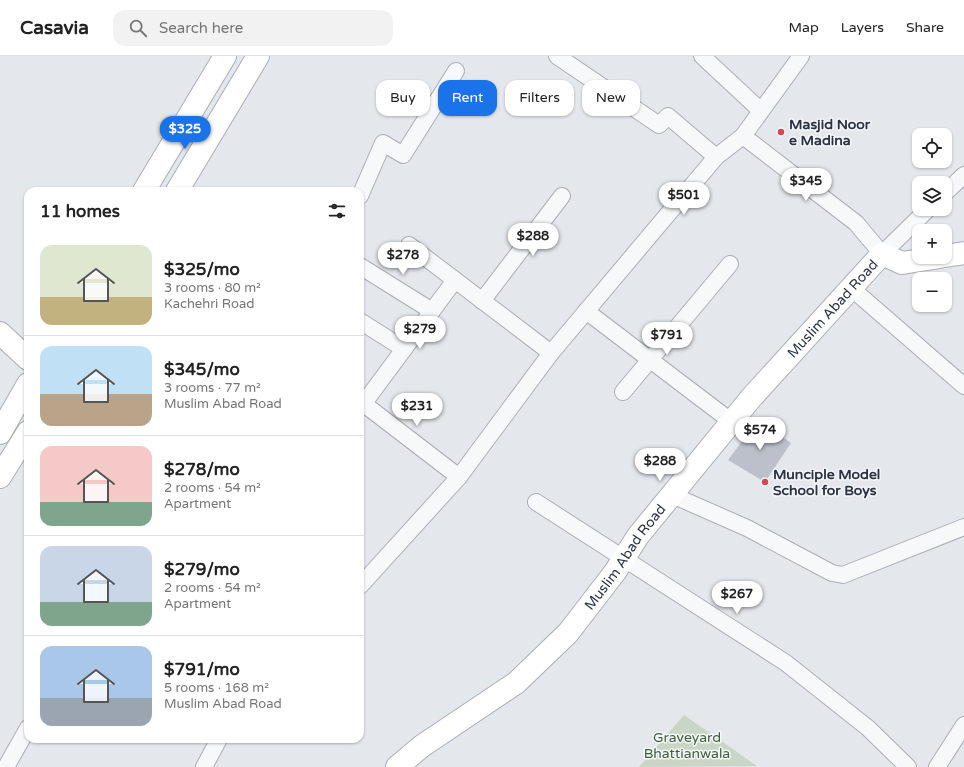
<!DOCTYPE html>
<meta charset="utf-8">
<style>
body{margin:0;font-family:"Varela Round",sans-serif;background:#f2f2f2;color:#222;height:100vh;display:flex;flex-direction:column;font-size:15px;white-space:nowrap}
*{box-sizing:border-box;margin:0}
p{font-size:13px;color:#767676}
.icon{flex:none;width:22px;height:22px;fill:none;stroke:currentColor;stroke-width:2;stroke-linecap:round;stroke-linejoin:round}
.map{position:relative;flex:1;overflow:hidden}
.sheet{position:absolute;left:24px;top:131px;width:340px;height:556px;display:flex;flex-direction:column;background:#fff;border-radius:12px;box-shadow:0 1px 3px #0004}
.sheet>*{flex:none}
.hud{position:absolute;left:376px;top:24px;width:380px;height:36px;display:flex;gap:8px}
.controls{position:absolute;left:912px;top:72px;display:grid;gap:8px}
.controls a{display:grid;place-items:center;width:40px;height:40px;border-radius:8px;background:#fff;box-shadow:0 1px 3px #0004;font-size:20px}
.price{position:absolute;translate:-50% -34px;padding:0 9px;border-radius:14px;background:#fff;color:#222;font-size:13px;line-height:26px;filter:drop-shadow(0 1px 2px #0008)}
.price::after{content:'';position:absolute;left:50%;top:24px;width:12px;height:9px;margin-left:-6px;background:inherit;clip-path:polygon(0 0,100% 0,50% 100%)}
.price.on{background:#1a73e8;color:#fff}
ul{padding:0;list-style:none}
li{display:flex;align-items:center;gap:12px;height:100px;padding:0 16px}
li+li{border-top:1px solid #e0e0e0}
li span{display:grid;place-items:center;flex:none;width:112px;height:80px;border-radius:12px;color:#555}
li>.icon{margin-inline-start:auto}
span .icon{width:48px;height:48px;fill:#fffc;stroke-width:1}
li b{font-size:17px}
h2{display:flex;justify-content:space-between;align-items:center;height:48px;padding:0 16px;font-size:17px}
.tag{padding:0 14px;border-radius:12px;background:#fff;box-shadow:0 1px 3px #0004;font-size:14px;line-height:36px}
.tag.on{background:#1a73e8;color:#fff}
header{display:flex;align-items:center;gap:24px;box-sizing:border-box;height:56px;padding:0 20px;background:#fff;border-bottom:1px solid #e0e0e0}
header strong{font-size:19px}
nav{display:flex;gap:22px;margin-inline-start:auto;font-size:14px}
.search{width:280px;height:36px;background:#f2f2f2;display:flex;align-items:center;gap:10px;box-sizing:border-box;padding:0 14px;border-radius:12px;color:#767676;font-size:15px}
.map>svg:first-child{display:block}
.green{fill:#c9d6c5}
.building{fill:#bbc0ca}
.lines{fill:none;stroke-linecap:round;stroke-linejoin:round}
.street-casing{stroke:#a9aeb7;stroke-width:18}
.secondary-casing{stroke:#a9aeb7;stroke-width:24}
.street{stroke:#f7f8fa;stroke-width:16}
.secondary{stroke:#fff;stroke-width:22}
.poi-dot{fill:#d1495b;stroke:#f4f6f9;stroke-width:1.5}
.labels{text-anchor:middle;stroke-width:3;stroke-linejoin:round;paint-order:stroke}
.poi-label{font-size:14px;font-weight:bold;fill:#2b3445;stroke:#f4f6f9;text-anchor:start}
.street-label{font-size:14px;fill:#2b3445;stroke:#f4f6f9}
.park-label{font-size:14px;fill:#3f6138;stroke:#f4f6f9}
</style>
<header>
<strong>Casavia</strong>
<div class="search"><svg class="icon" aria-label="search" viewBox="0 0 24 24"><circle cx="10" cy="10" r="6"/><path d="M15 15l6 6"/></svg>Search here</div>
<nav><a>Map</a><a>Layers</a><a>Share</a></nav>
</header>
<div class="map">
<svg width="964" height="711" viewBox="0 0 964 711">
<rect width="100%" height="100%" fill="#e4e7ec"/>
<polygon class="green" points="684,659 757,710 639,711"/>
<polygon class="building" points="758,364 791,387 765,426 728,404"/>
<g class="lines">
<g class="street-casing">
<g id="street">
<polyline points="557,0 659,69 668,60 716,101"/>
<polyline points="702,0 761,55"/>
<polyline points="743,80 856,167 882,198 928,153"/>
<polyline points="945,137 964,119"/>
<polyline points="360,140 383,87 403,99 456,15"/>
<polyline points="409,189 551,297"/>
<polyline points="360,210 432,255"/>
<polyline points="850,231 964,330"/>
<polyline points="482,245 562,140"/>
<polyline points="586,255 732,366"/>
<polyline points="360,265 404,293"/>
<polyline points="623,336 730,208"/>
<polyline points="360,345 459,421"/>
<polyline points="364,347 455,224"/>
<polyline points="672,439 747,472 832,517 843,519 964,471"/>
<polyline points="536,446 786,607 868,672 908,711"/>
<polyline points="360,530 459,421 551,297 716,101 743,80 801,0"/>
<polyline points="6,711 28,672"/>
<polyline points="204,711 219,683"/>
<polyline points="937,711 964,669"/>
</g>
</g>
<g class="secondary-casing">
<g id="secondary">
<polyline points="144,135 225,0"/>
<polyline points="177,135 258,0"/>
<polyline points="945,200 964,197"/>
<polyline points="0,277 28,303"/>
<polyline points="0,377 28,328"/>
<polyline points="0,421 28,376"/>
<path id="s1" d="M397,711L422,690L516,627L568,577L615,516L638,480L751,342L882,198L902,207L940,201"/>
</g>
</g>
<use href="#street" class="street"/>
<use href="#secondary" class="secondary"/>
</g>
<g class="poi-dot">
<circle cx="781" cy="76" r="4"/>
<circle cx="765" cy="426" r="4"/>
</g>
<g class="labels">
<g class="poi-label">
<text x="789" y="73">Masjid Noor<tspan x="789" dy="16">e Madina</tspan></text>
<text x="773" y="423">Munciple Model<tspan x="773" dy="16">School for Boys</tspan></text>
</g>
<g class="street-label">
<text dy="5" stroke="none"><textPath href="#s1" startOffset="637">Muslim Abad Road</textPath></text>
<text dy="5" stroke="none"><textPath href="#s1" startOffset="313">Muslim Abad Road</textPath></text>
</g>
<g class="park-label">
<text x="687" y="686">Graveyard<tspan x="687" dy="16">Bhattianwala</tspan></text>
</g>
</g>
</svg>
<div class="controls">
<a><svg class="icon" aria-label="locate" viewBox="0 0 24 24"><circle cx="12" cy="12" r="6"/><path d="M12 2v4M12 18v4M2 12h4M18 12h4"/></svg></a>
<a><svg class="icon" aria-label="layers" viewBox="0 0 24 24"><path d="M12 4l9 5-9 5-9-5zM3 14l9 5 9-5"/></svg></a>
<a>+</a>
<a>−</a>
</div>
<b class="price on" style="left:185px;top:94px">$325</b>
<b class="price" style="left:806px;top:146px">$345</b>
<b class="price" style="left:684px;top:160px">$501</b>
<b class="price" style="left:533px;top:201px">$288</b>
<b class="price" style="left:403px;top:220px">$278</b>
<b class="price" style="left:420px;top:294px">$279</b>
<b class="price" style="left:667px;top:300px">$791</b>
<b class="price" style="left:417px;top:371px">$231</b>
<b class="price" style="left:760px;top:395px">$574</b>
<b class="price" style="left:660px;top:426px">$288</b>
<b class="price" style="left:737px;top:559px">$267</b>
<div class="hud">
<a class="tag">Buy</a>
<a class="tag on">Rent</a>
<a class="tag">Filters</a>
<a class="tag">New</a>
</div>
<section class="sheet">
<h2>11 homes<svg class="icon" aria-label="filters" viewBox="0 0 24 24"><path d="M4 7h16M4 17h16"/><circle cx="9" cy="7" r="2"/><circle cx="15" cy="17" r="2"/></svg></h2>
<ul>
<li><span style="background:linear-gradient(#dfe7d0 65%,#c2b280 0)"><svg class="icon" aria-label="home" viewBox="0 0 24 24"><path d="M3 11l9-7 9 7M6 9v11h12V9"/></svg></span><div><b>$325/mo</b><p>3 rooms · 80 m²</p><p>Kachehri Road</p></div></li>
<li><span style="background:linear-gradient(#bfe0f5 60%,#b9a48a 0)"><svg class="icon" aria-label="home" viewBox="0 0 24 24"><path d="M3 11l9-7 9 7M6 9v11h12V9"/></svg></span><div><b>$345/mo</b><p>3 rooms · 77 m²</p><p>Muslim Abad Road</p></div></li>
<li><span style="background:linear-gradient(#f6c9c9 70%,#7fa58c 0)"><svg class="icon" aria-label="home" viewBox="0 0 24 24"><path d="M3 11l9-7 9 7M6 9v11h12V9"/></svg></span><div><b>$278/mo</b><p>2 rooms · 54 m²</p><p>Apartment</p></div></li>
<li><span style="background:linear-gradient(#c9d6e8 70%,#7fa58c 0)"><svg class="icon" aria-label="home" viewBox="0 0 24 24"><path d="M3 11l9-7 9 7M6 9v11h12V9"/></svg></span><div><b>$279/mo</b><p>2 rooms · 54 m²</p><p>Apartment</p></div></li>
<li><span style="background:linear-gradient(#a9c7e8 65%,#9aa5b1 0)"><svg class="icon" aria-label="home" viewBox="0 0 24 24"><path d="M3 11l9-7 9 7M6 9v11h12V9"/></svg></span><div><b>$791/mo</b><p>5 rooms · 168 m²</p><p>Muslim Abad Road</p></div></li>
</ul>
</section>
</div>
